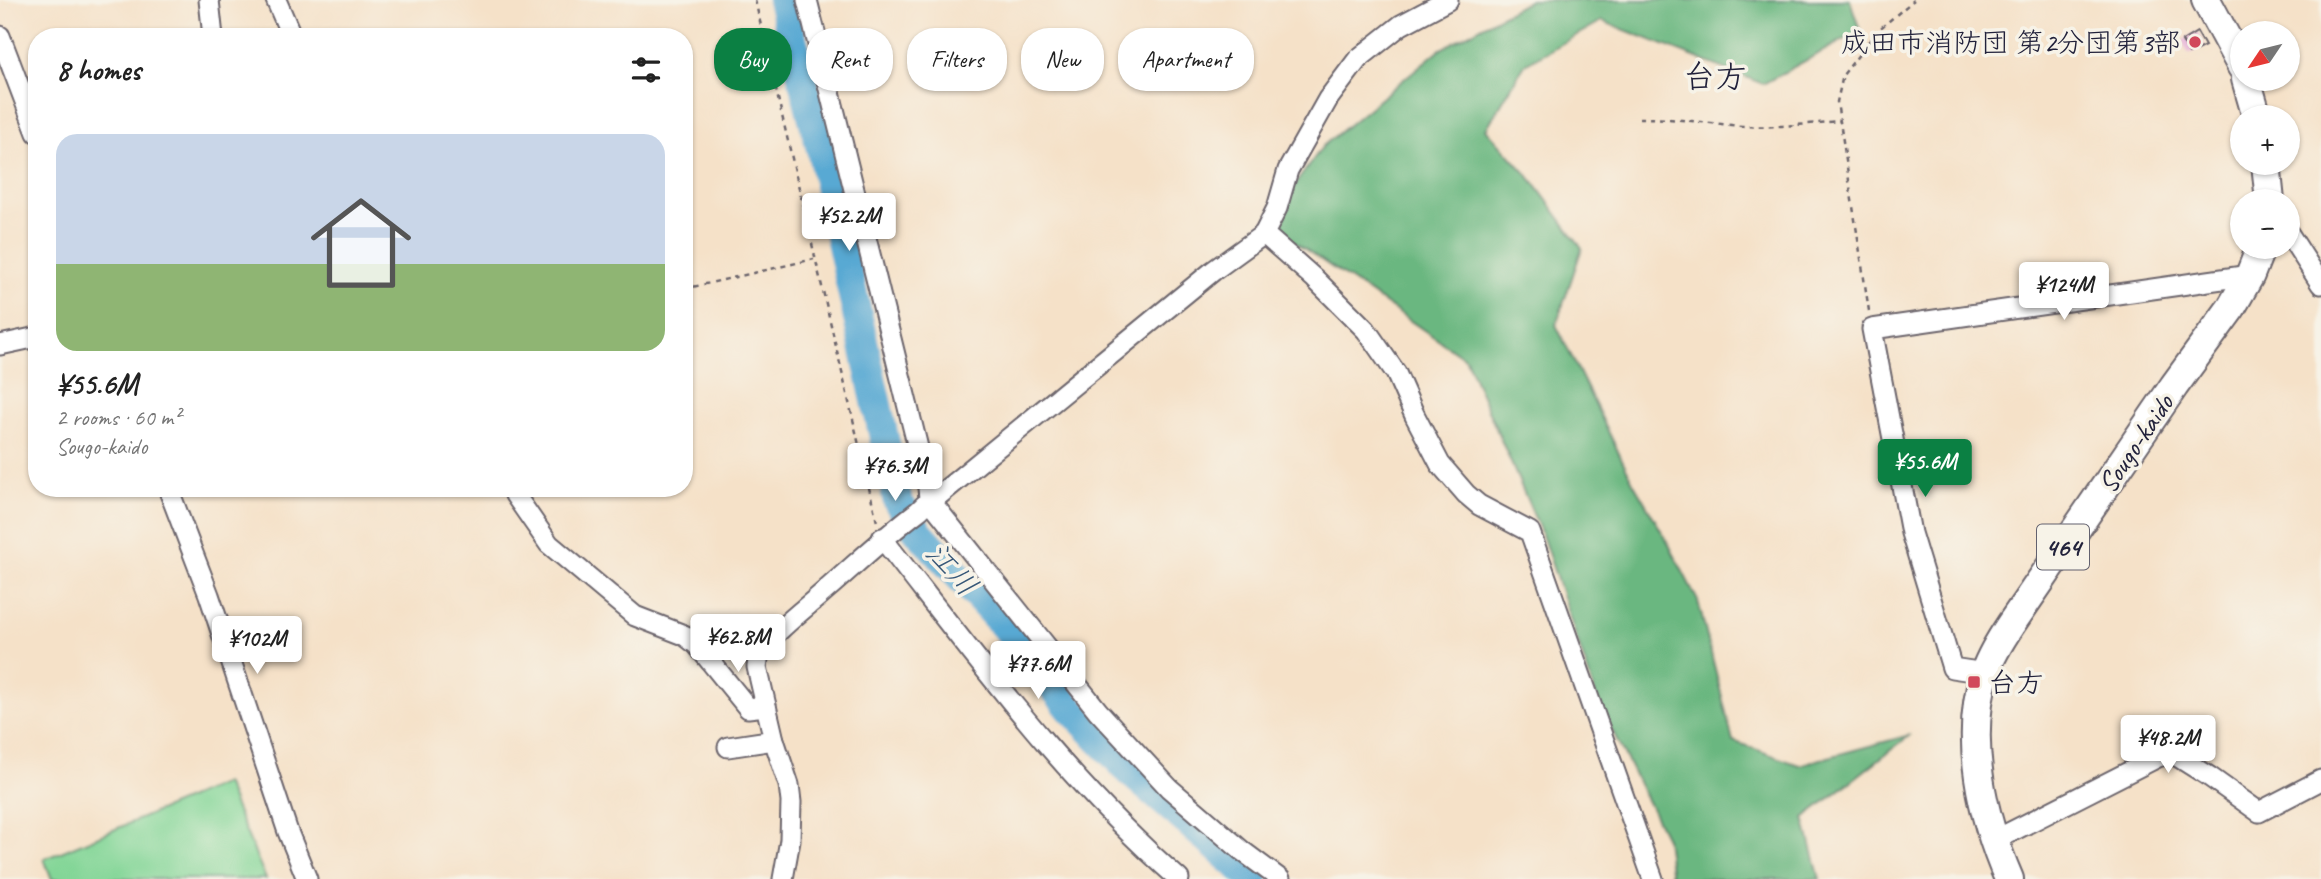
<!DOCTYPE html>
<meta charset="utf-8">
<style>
body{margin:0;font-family:Caveat,"Klee One",sans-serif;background:#f6f6f6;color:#222;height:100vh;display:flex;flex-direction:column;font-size:26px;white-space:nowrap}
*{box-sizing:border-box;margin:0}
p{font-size:23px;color:#767676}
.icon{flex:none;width:38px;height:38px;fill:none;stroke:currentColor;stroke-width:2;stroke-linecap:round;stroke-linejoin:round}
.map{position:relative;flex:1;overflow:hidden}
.side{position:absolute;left:28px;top:28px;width:665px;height:469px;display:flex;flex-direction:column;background:#fff;border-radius:28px;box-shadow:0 2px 5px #0004}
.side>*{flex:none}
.guide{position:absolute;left:714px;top:28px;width:665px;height:63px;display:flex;gap:14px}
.needle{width:46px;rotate:235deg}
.tools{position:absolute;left:2230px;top:21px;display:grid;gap:14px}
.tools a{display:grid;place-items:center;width:70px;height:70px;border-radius:50%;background:#fff;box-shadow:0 2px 5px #0004;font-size:35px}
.price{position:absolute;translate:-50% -60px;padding:0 16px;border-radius:7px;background:#fff;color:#222;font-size:23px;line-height:46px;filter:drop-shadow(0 2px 4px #0008)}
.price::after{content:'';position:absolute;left:50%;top:42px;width:21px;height:16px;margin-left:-10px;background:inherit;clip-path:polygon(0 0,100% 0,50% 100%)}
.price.on{background:#0b8043;color:#fff}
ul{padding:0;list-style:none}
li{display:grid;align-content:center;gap:14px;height:371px;padding:0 28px}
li+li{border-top:2px solid #e0e0e0}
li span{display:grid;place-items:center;height:217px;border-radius:21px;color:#555}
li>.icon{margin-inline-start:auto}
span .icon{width:126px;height:126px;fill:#fffc;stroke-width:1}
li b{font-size:30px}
h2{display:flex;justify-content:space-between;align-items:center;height:84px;padding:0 28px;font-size:30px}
.pill{padding:0 24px;border-radius:28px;background:#fff;box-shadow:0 2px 5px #0004;font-size:24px;line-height:63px}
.pill.on{background:#0b8043;color:#fff}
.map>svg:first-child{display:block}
.green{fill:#83d697;stroke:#527c69;stroke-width:2}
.forest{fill:#6ab780;stroke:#466c5e;stroke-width:2}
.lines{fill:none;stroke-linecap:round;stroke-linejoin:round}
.river{stroke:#59a9d3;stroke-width:30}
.building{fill:#e3a8d7}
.minor-casing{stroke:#6c656c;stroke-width:23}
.highway-casing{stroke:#6c656c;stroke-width:32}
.path{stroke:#6c656c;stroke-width:2.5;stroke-dasharray:5 5;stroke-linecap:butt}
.minor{stroke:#fff;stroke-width:19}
.highway{stroke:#fff;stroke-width:28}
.poi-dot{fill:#d1495b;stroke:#f7f3e8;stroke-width:2.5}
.labels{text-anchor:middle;stroke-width:7;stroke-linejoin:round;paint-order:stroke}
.shield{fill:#f7f3e8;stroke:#62616f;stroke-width:2}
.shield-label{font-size:26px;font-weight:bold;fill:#22223b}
.poi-label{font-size:28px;fill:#22223b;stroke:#f7f3e8;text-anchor:end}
.street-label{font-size:28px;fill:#22223b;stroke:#f7f3e8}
.water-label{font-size:30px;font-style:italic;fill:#385878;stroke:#f7f3e8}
.quarter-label{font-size:32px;fill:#22223b;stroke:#f7f3e8}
</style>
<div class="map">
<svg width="2321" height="879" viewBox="0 0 2321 879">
<rect width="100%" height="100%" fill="#f7f3e8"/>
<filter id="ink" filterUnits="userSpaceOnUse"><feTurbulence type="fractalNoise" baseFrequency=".0143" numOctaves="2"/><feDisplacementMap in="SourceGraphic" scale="14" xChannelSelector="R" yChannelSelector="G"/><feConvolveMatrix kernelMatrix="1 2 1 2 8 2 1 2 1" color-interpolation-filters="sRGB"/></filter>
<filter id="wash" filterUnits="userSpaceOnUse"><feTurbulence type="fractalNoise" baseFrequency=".00686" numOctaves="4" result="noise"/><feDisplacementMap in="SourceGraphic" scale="28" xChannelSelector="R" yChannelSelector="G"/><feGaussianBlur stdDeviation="1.57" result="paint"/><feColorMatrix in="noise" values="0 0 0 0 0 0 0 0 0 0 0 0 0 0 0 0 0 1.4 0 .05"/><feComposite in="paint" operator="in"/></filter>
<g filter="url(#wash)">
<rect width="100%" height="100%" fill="#f5e1c8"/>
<polygon class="green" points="225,783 266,879 52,879 44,859"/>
<polygon class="forest" points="1530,0 1850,0 1860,31 1763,84 1602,21 1525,64 1486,129 1531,179 1582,248 1556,325 1633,482 1665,537 1698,601 1733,741 1799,765 1910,735 1804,818 1820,879 1671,879 1666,838 1598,702 1541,532 1466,359 1267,223 1323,146 1439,50"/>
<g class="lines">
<polyline class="river" points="782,0 822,153 898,502 917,530 1006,628 1071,709 1131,773 1253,879"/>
</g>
<g id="blocks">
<polygon class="building" points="2197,32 2205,46 2189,54 2182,41"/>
</g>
</g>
<g filter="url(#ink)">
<use href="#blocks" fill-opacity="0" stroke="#6c656c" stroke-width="2"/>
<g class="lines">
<g class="minor-casing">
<g id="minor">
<polyline points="209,0 213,37"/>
<polyline points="276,0 292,37"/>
<polyline points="807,0 928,488 929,499 1098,711 1169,788 1241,850 1280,879"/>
<polyline points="1448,0 1401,25 1358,59 1328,99 1288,170 1277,208 1264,234 1315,279 1366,330 1396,373 1415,416 1440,464 1466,494 1479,505 1530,532 1653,879"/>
<polyline points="0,36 37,133"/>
<polyline points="2287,231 2321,284"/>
<polyline points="0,345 37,337"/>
<polyline points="168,488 209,595 288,832 307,879"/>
<polyline points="513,488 515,495 549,544 635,616 684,635 697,645 748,708 766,706"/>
<path d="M882,538C975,656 1065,780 1179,879"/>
<polyline points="1985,673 1952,668 1911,533 1872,329 2250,275"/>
<polyline points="728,747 774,740"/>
<polyline points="1993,841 2158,757 2172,753 2210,777 2259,812 2321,780"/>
<path d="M783,879L790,840L791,802L789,785L774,740L757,667C758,657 760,651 767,643C785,623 807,607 827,589C857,563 885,536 917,512C925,506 928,499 938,496L1213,271L1264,234"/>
</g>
</g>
<g class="highway-casing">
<g id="highway">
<polyline points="2206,0 2242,67"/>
<polyline points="2246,79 2257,117"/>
<polyline points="2266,163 2270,201"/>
<path d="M2009,879C1982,817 1964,739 1985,672C1991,655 2001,639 2011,624L2174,386L2231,308L2250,275L2261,247"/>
</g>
</g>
<g class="path">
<polyline points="755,0 877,522"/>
<path d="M1639,118C1674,118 1707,123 1742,126C1775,128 1807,124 1840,121"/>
<polyline points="684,289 814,259"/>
<polyline points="1869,311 1837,102 1843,75 1877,31 1914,0"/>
</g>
<use href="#minor" class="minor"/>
<use href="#highway" class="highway"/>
</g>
</g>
<g class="poi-dot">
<circle cx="2195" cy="42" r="7"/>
<rect x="1967" y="675" width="14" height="14" rx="3.5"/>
</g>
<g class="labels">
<rect class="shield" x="2037" y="524.5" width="52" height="45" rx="5"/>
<g class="shield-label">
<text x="2063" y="556">464</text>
</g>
<g class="poi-label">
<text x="2181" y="52">成田市消防団 第2分団第3部</text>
<text x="1988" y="692" text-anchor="start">台方</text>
</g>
<g class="street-label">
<text transform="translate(2135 443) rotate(-56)" y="10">Sougo-kaido</text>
</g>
<g class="water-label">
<text transform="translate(952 569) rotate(48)" y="10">江川</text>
</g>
<g class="quarter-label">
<text x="1715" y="87">台方</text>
</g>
</g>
</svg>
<div class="tools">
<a><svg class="needle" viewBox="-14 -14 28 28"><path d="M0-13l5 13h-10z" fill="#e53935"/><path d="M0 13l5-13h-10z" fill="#767676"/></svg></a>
<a>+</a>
<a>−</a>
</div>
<b class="price" style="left:849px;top:253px">¥52.2M</b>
<b class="price" style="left:2064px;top:322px">¥124M</b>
<b class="price on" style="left:1925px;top:499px">¥55.6M</b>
<b class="price" style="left:895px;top:503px">¥76.3M</b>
<b class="price" style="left:738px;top:674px">¥62.8M</b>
<b class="price" style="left:257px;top:676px">¥102M</b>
<b class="price" style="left:1038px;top:701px">¥77.6M</b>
<b class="price" style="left:2168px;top:775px">¥48.2M</b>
<div class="guide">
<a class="pill on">Buy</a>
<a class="pill">Rent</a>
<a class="pill">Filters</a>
<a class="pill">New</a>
<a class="pill">Apartment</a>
</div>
<section class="side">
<h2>8 homes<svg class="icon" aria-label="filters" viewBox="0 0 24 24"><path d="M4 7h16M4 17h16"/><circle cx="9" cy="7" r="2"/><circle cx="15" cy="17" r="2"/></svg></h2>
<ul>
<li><span style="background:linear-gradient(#c9d6e8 60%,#8fb573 0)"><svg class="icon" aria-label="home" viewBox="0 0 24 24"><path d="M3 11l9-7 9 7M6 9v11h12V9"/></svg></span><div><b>¥55.6M</b><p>2 rooms · 60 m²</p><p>Sougo-kaido</p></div></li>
</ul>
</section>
</div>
